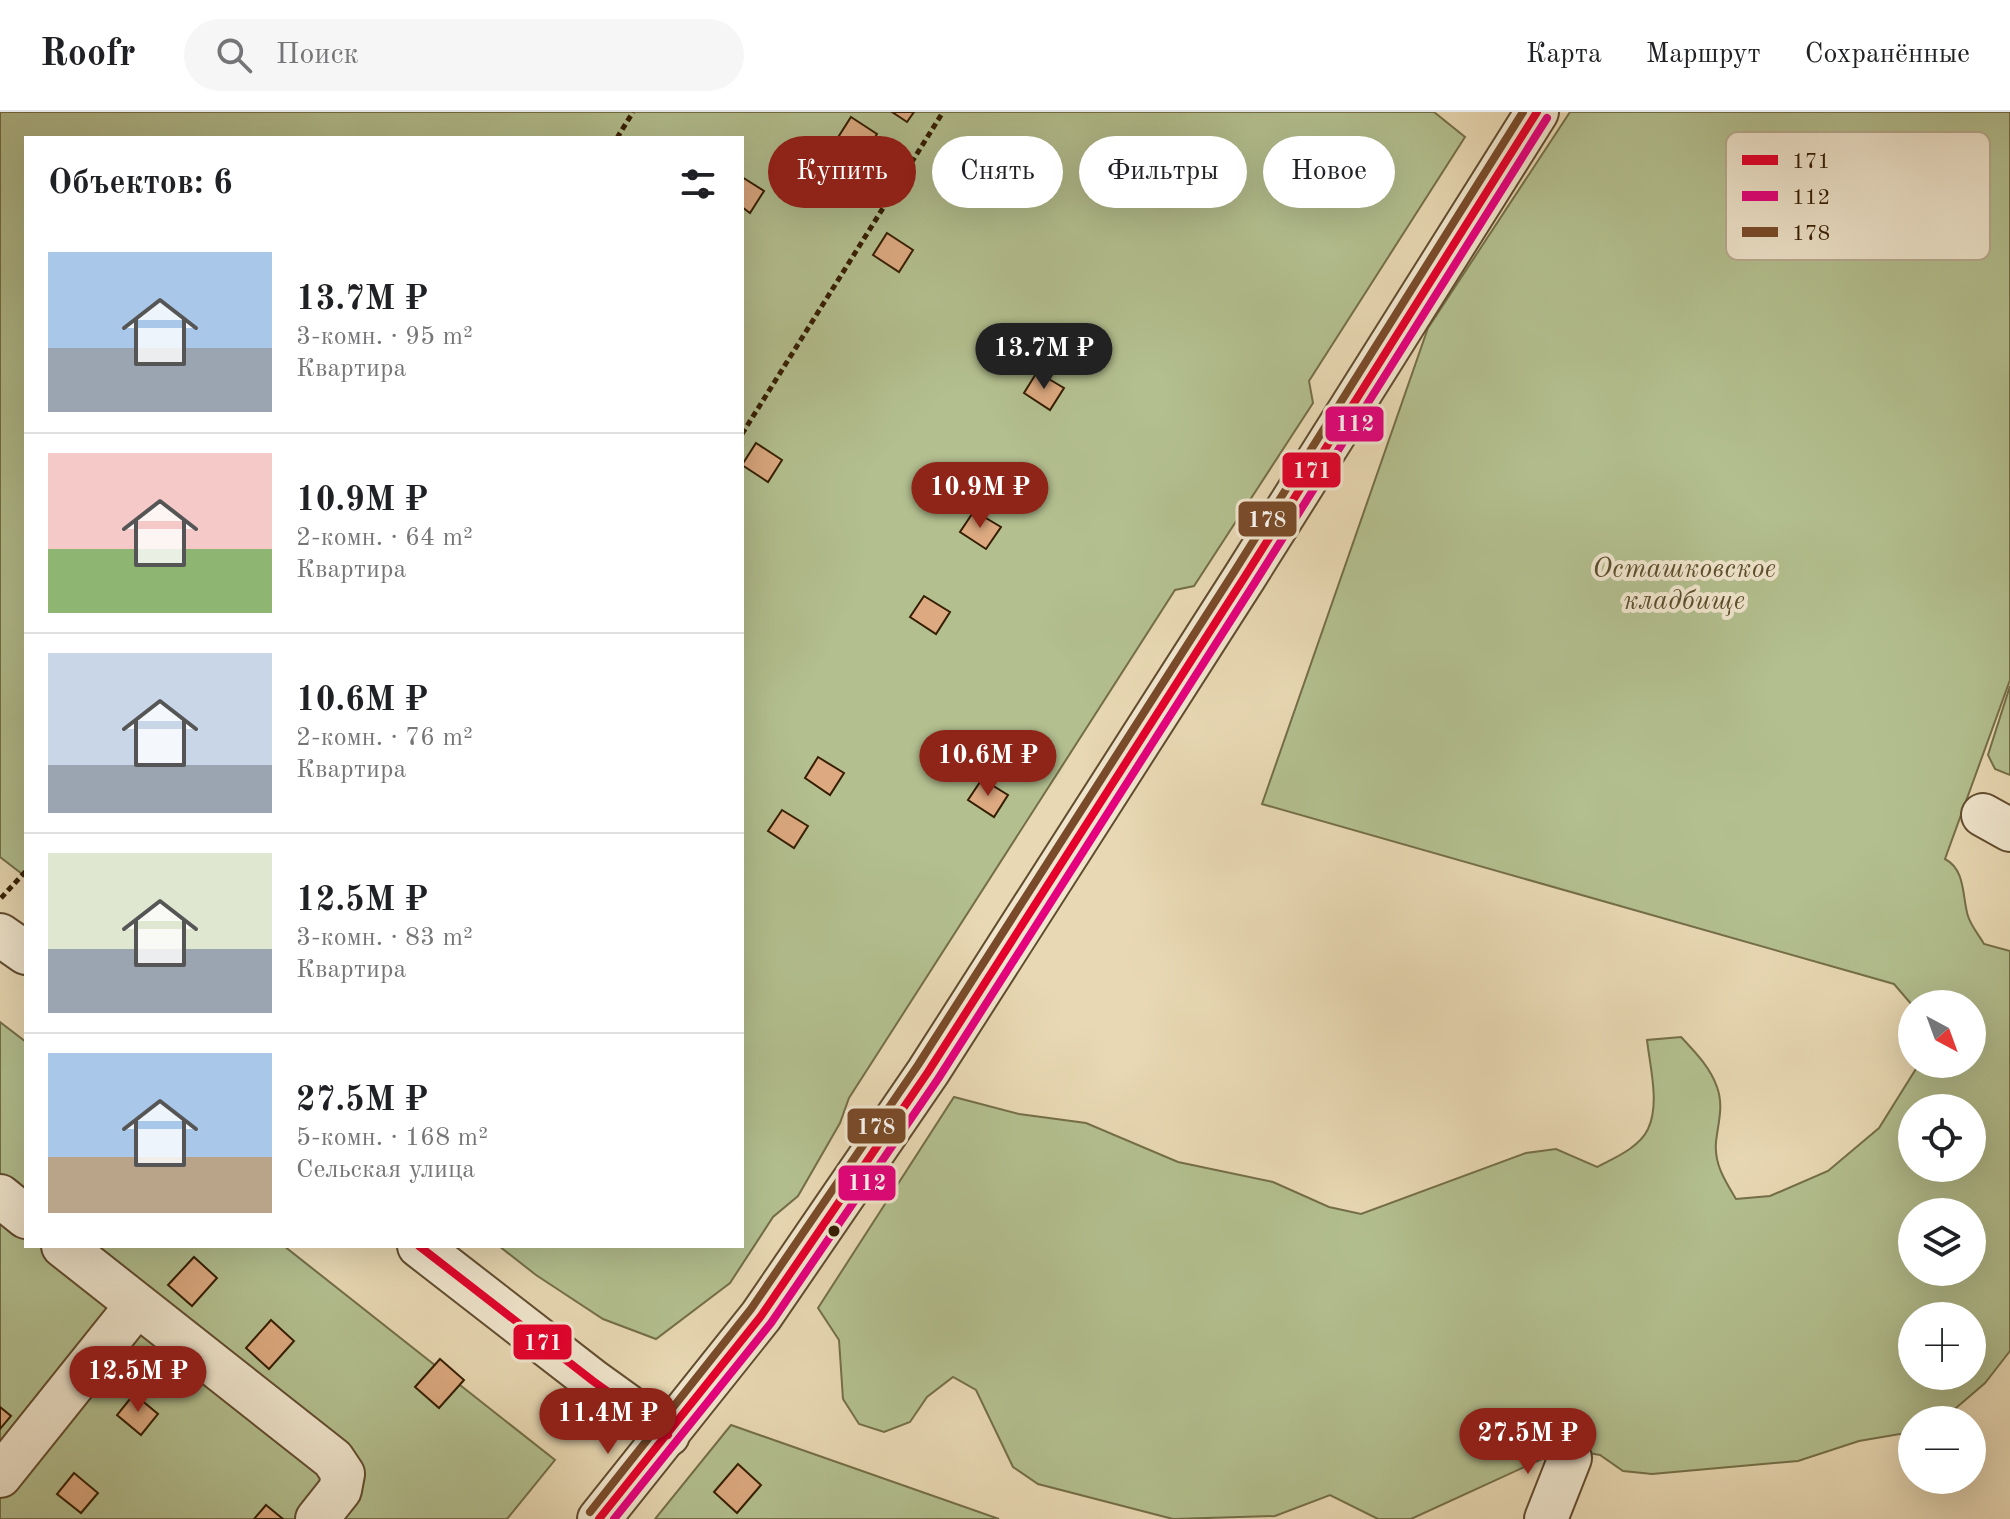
<!DOCTYPE html>
<html lang="ru">
<meta charset="utf-8">
<style>
body{margin:0;font-family:"Old Standard TT",serif;background:#f6f6f6;color:#202124;height:100vh;display:flex;flex-direction:column;font-size:30px;white-space:nowrap}
*{box-sizing:border-box;margin:0}
p{font-size:26px;color:#757577}
.icon{flex:none;width:44px;height:44px;fill:none;stroke:currentColor;stroke-width:2;stroke-linecap:round;stroke-linejoin:round}
.map{position:relative;flex:1;overflow:hidden}
.side{position:absolute;left:24px;top:24px;width:720px;height:1112px;display:flex;flex-direction:column;background:#fff;border-radius:0px;box-shadow:0 8px 32px #0002}
.side>*{flex:none}
.guide{position:absolute;left:768px;top:24px;width:760px;height:72px;display:flex;gap:16px}
.needle{width:52px;rotate:139deg}
.tools{position:absolute;left:1898px;top:878px;display:grid;gap:16px}
.tools a{display:grid;place-items:center;width:88px;height:88px;border-radius:50%;background:#fff;box-shadow:0 8px 32px #0002;font-size:40px}
.price{position:absolute;translate:-50% -68px;padding:0 18px;border-radius:28px;background:#8f2418;color:#fff;font-size:26px;line-height:52px;filter:drop-shadow(0 2px 4px #0008)}
.price::after{content:'';position:absolute;left:50%;top:48px;width:24px;height:18px;margin-left:-12px;background:inherit;clip-path:polygon(0 0,100% 0,50% 100%)}
.price.selected{background:#222;color:#fff}
ul{padding:0;list-style:none}
li{display:flex;align-items:center;gap:24px;height:200px;padding:0 24px}
li+li{border-top:2px solid #e0e0e0}
li span{display:grid;place-items:center;flex:none;width:224px;height:160px;border-radius:0px;color:#555}
li>.icon{margin-inline-start:auto}
span .icon{width:96px;height:96px;fill:#fffc;stroke-width:1}
li b{font-size:34px}
h2{display:flex;justify-content:space-between;align-items:center;height:96px;padding:0 24px;font-size:34px}
.pill{padding:0 28px;border-radius:36px;background:#fff;box-shadow:0 8px 32px #0002;font-size:28px;line-height:72px}
.pill.selected{background:#8f2418;color:#fff}
header{display:flex;align-items:center;gap:48px;box-sizing:border-box;height:112px;padding:0 40px;background:#fff;border-bottom:2px solid #e0e0e0}
header strong{font-size:38px}
nav{display:flex;gap:44px;margin-inline-start:auto;font-size:28px}
.search{width:560px;height:72px;background:#f6f6f6;display:flex;align-items:center;gap:20px;box-sizing:border-box;padding:0 28px;border-radius:44px;color:#757577;font-size:30px}
.map>svg:first-child{display:block}
.green{fill:#b3bf8f;stroke:#746e48;stroke-width:2;fill-rule:evenodd}
.building{fill:#dca980;stroke:#351e01;stroke-width:2}
.lines{fill:none;stroke-linecap:round;stroke-linejoin:round}
.minor-casing{stroke:#624c2e;stroke-width:46}
.path{stroke:#351e01;stroke-width:5;stroke-dasharray:6 4;stroke-linecap:butt}
.minor{stroke:#f0e6ce;stroke-width:42}
.bus-1-casing{stroke:#f0e6ce;stroke-width:14}
.bus-2-casing{stroke:#f0e6ce;stroke-width:14}
.bus-3-casing{stroke:#f0e6ce;stroke-width:14}
.bus-1{stroke:#e4002b;stroke-width:8}
.bus-2{stroke:#e5007d;stroke-width:8}
.bus-3{stroke:#7a4b2a;stroke-width:8}
.bus-dot{fill:#351e01;stroke:#f0e6ce;stroke-width:3}
.labels{text-anchor:middle;stroke-width:8;stroke-linejoin:round;paint-order:stroke}
.park-label{font-size:28px;font-style:italic;fill:#5b4e2c;stroke:#f0e6ce}
.key{fill:#f0e6ce;stroke:#b8aa90;stroke-width:2}
.key-label{font-size:22px;fill:#351e01}
.line-badge{stroke:#f0e6ce;stroke-width:3}
.badge-label{font-size:22px;text-anchor:middle;font-weight:bold;fill:#fff}
</style>
<header>
<strong>Roofr</strong>
<div class="search"><svg class="icon" aria-label="search" viewBox="0 0 24 24"><circle cx="10" cy="10" r="6"/><path d="M15 15l6 6"/></svg>Поиск</div>
<nav><a>Карта</a><a>Маршрут</a><a>Сохранённые</a></nav>
</header>
<div class="map">
<svg width="2010" height="1407" viewBox="0 0 2010 1407">
<rect width="100%" height="100%" fill="#e8d8b3"/>
<filter id="stains"><feTurbulence type="fractalNoise" baseFrequency=".0025" numOctaves="4"/><feColorMatrix values="0 0 0 0 .2 0 0 0 0 .09 0 0 0 0 .02 0 0 0 .5 -.17"/></filter>
<radialGradient id="worn" r=".72"><stop offset=".6" stop-color="#630" stop-opacity="0"/><stop offset="1" stop-color="#630" stop-opacity=".3"/></radialGradient>
<g class="green">
<polygon points="0,0 1434,0 1465,25 1309,269 1313,291 1194,474 1175,478 849,986 840,1011 798,1084 773,1105 730,1171 656,1227 603,1207 536,1163 499,1134 742,1134 742,26 26,26 26,765 0,745"/>
<path d="M1570,0H2010V568L1945,747C1966,758 1962,785 1968,804C1971,814 1979,823 1984,832L2010,839V1239L1985,1271L1942,1308H1912V1320L1859,1329L1798,1349L1652,1362L1623,1359L1600,1343L1572,1338L1544,1346L1411,1407H1378L1330,1383L1275,1404L1173,1407L1038,1372L1013,1355L976,1278L953,1265L927,1285L910,1310L884,1320L859,1312L843,1287L839,1228L818,1196L954,985L1019,1002L1086,1011L1178,1050L1273,1070L1329,1095L1361,1102L1526,1041L1556,1037L1597,1055C1614,1046 1639,1036 1648,1017C1660,992 1650,955 1647,928L1681,925C1695,940 1710,955 1717,975C1724,994 1718,1011 1716,1030C1714,1052 1725,1069 1736,1087L1770,1084L1828,1059L1879,1016L1919,952H1972V892L1912,893L1894,872L1262,692L1428,216ZM1912,996H1972V1056H1912ZM1912,1100H1972V1160H1912ZM1912,1204H1972V1264H1912Z"/>
<polygon points="2010,574 2010,663 1995,657 1988,643"/>
<polygon points="0,910 26,930 26,1134 284,1134 555,1348 507,1407 0,1407"/>
<polygon points="731,1313 999,1407 655,1407"/>
</g>
<g class="building">
<polygon points="892,0 914,0 907,10"/>
<polygon points="851,5 877,22 863,44 837,27"/>
<polygon points="742,65 764,79 750,101 742,95"/>
<polygon points="887,121 913,138 899,160 873,143"/>
<polygon points="1037,260 1064,276 1050,298 1024,281"/>
<polygon points="756,331 782,348 768,370 742,353"/>
<polygon points="974,399 1001,415 986,437 960,420"/>
<polygon points="924,484 950,500 936,522 910,505"/>
<polygon points="818,645 844,661 830,683 805,666"/>
<polygon points="982,667 1008,683 994,705 968,688"/>
<polygon points="782,698 808,714 794,736 768,719"/>
<polygon points="194,1145 217,1166 192,1194 168,1173"/>
<polygon points="271,1208 294,1229 269,1257 246,1236"/>
<polygon points="440,1247 464,1268 439,1296 415,1275"/>
<polygon points="134,1282 158,1302 141,1323 117,1303"/>
<polygon points="0,1295 11,1304 0,1317"/>
<polygon points="738,1352 761,1373 737,1401 714,1380"/>
<polygon points="74,1361 98,1381 81,1401 57,1382"/>
<polygon points="266,1393 283,1407 254,1407"/>
</g>
<g class="lines">
<g class="minor-casing">
<g id="minor">
<polyline points="1983,703 2010,718"/>
<polyline points="0,823 26,841"/>
<polyline points="0,1084 26,1105"/>
<polyline points="63,1134 333,1347 343,1362 340,1378 317,1407"/>
<polyline points="419,1134 593,1269 668,1323"/>
<polyline points="0,1364 137,1193"/>
<polyline points="599,1407 761,1204 928,960 1244,466 1537,0"/>
<polyline points="1546,1407 1570,1346"/>
</g>
</g>
<g class="path">
<polyline points="617,26 633,0"/>
<polyline points="742,322 943,0"/>
<polyline points="1,786 26,759"/>
</g>
<use href="#minor" class="minor"/>
<g class="bus-1-casing">
<g id="bus-1">
<polyline points="419,1134 593,1269 668,1323"/>
<polyline points="599,1407 761,1204 928,960 1244,466 1537,0"/>
</g>
</g>
<g class="bus-2-casing">
<polyline id="bus-2" points="614,1407 771,1211 938,967 1254,472 1547,6"/>
</g>
<g class="bus-3-casing">
<polyline id="bus-3" points="590,1400 751,1197 918,953 1234,460 1523,0"/>
</g>
<use href="#bus-1" class="bus-1"/>
<use href="#bus-2" class="bus-2"/>
<use href="#bus-3" class="bus-3"/>
</g>
<circle class="bus-dot" cx="834" cy="1119" r="7"/>
<g class="labels">
<g class="park-label">
<text x="1684" y="465">Осташковское<tspan x="1684" dy="32">кладбище</tspan></text>
</g>
</g>
<rect x="1726" y="20" width="264" height="128" rx="12" class="key"/>
<rect x="1742" y="43" width="36" height="10" fill="#e4002b"/>
<rect x="1742" y="79" width="36" height="10" fill="#e5007d"/>
<rect x="1742" y="115" width="36" height="10" fill="#7a4b2a"/>
<g class="key-label">
<text x="1792" y="56">171</text>
<text x="1792" y="92">112</text>
<text x="1792" y="128">178</text>
</g>
<g class="line-badge">
<rect x="1324" y="293" width="61" height="38" rx="8" fill="#e5007d"/>
<rect x="1281" y="339" width="61" height="38" rx="8" fill="#e4002b"/>
<rect x="1237" y="388" width="61" height="38" rx="8" fill="#7a4b2a"/>
<rect x="846" y="995" width="61" height="38" rx="8" fill="#7a4b2a"/>
<rect x="837" y="1052" width="60" height="38" rx="8" fill="#e5007d"/>
<rect x="512" y="1211" width="61" height="38" rx="8" fill="#e4002b"/>
</g>
<g class="badge-label">
<text x="1355" y="319">112</text>
<text x="1312" y="366">171</text>
<text x="1267" y="415">178</text>
<text x="876" y="1022">178</text>
<text x="867" y="1078">112</text>
<text x="543" y="1238">171</text>
</g>
<rect width="100%" height="100%" filter="url(#stains)"/>
<rect width="100%" height="100%" fill="url(#worn)"/>
</svg>
<div class="tools">
<a><svg class="needle" viewBox="-14 -14 28 28"><path d="M0-13l5 13h-10z" fill="#e53935"/><path d="M0 13l5-13h-10z" fill="#757577"/></svg></a>
<a><svg class="icon" aria-label="locate" viewBox="0 0 24 24"><circle cx="12" cy="12" r="6"/><path d="M12 2v4M12 18v4M2 12h4M18 12h4"/></svg></a>
<a><svg class="icon" aria-label="layers" viewBox="0 0 24 24"><path d="M12 4l9 5-9 5-9-5zM3 14l9 5 9-5"/></svg></a>
<a>+</a>
<a>−</a>
</div>
<b class="price selected" style="left:1044px;top:279px">13.7M ₽</b>
<b class="price" style="left:980px;top:418px">10.9M ₽</b>
<b class="price" style="left:988px;top:686px">10.6M ₽</b>
<b class="price" style="left:138px;top:1302px">12.5M ₽</b>
<b class="price" style="left:608px;top:1344px">11.4M ₽</b>
<b class="price" style="left:1528px;top:1364px">27.5M ₽</b>
<div class="guide">
<a class="pill selected">Купить</a>
<a class="pill">Снять</a>
<a class="pill">Фильтры</a>
<a class="pill">Новое</a>
</div>
<section class="side">
<h2>Объектов: 6<svg class="icon" aria-label="filters" viewBox="0 0 24 24"><path d="M4 7h16M4 17h16"/><circle cx="9" cy="7" r="2"/><circle cx="15" cy="17" r="2"/></svg></h2>
<ul>
<li><span style="background:linear-gradient(#a9c7e8 60%,#9aa5b1 0)"><svg class="icon" aria-label="home" viewBox="0 0 24 24"><path d="M3 11l9-7 9 7M6 9v11h12V9"/></svg></span><div><b>13.7M ₽</b><p>3-комн. · 95 m²</p><p>Квартира</p></div></li>
<li><span style="background:linear-gradient(#f6c9c9 60%,#8fb573 0)"><svg class="icon" aria-label="home" viewBox="0 0 24 24"><path d="M3 11l9-7 9 7M6 9v11h12V9"/></svg></span><div><b>10.9M ₽</b><p>2-комн. · 64 m²</p><p>Квартира</p></div></li>
<li><span style="background:linear-gradient(#c9d6e8 70%,#9aa5b1 0)"><svg class="icon" aria-label="home" viewBox="0 0 24 24"><path d="M3 11l9-7 9 7M6 9v11h12V9"/></svg></span><div><b>10.6M ₽</b><p>2-комн. · 76 m²</p><p>Квартира</p></div></li>
<li><span style="background:linear-gradient(#dfe7d0 60%,#9aa5b1 0)"><svg class="icon" aria-label="home" viewBox="0 0 24 24"><path d="M3 11l9-7 9 7M6 9v11h12V9"/></svg></span><div><b>12.5M ₽</b><p>3-комн. · 83 m²</p><p>Квартира</p></div></li>
<li><span style="background:linear-gradient(#a9c7e8 65%,#b9a48a 0)"><svg class="icon" aria-label="home" viewBox="0 0 24 24"><path d="M3 11l9-7 9 7M6 9v11h12V9"/></svg></span><div><b>27.5M ₽</b><p>5-комн. · 168 m²</p><p>Сельская улица</p></div></li>
</ul>
</section>
</div>
